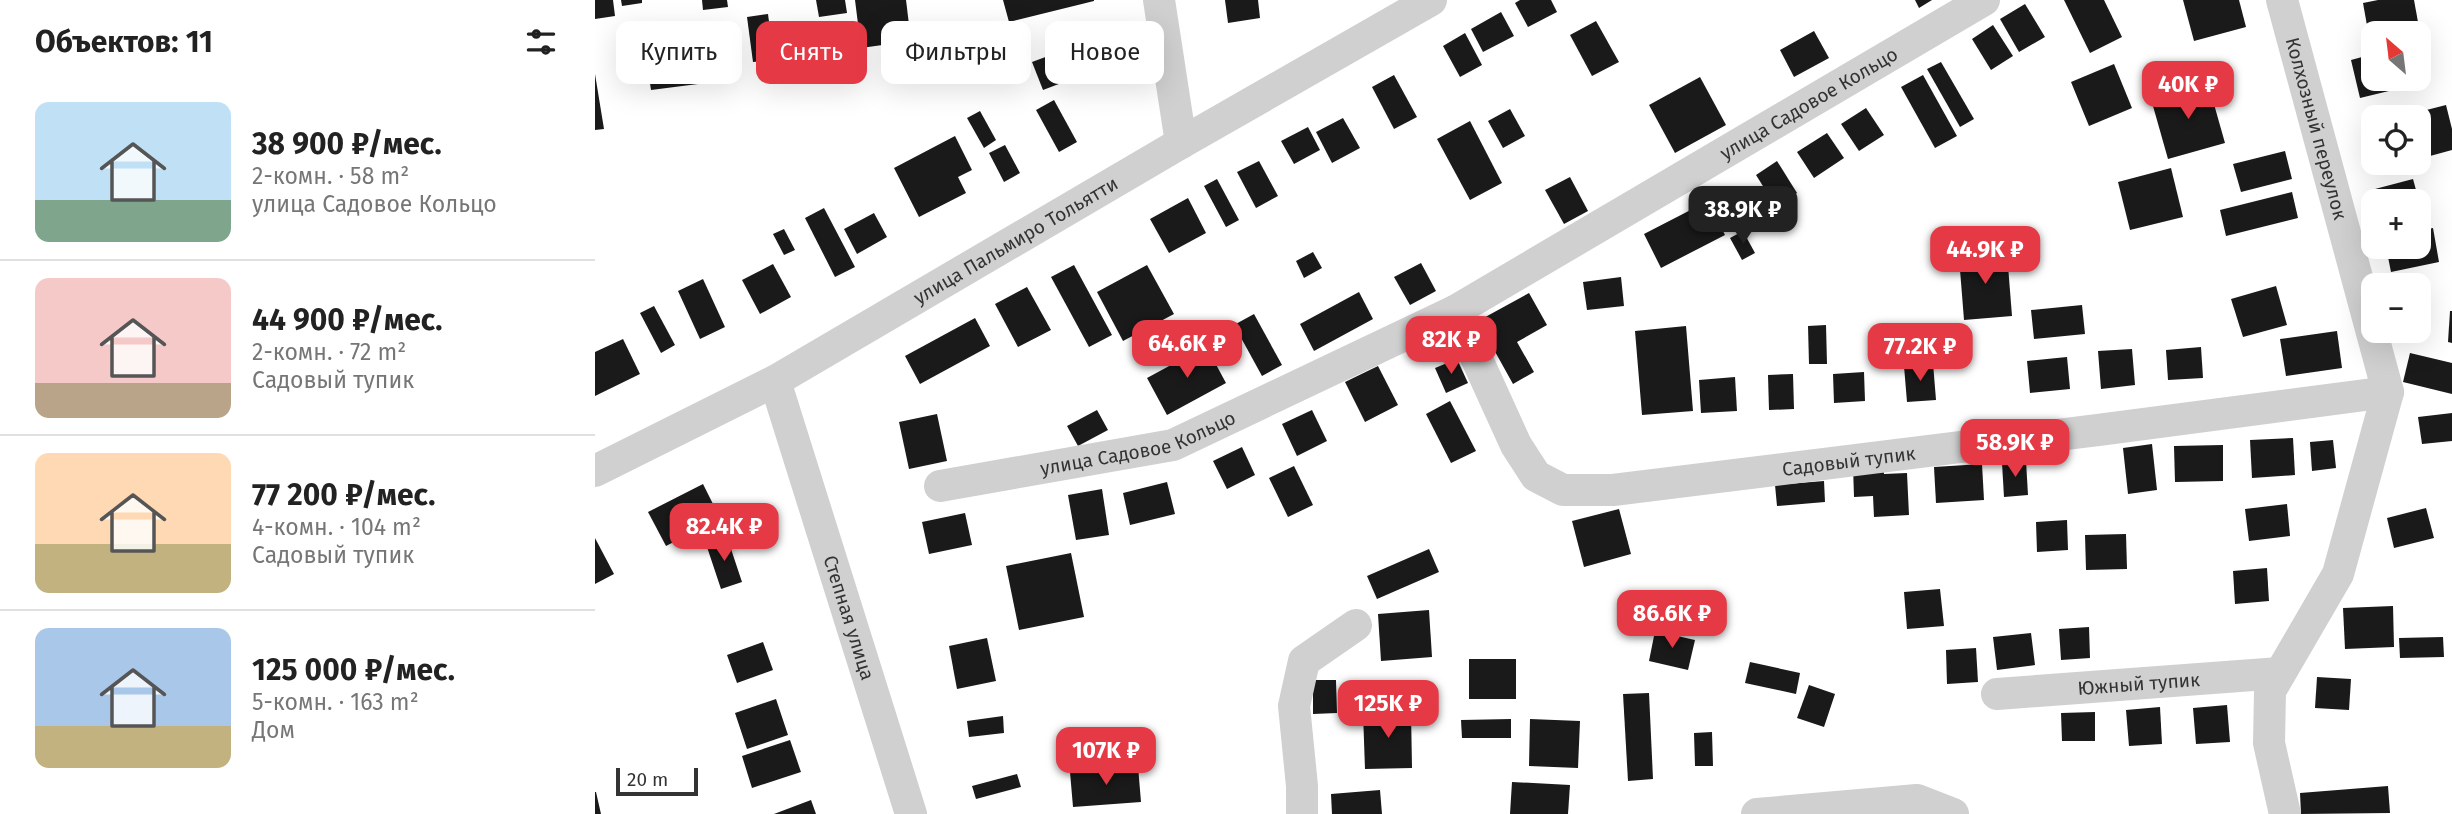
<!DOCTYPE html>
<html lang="ru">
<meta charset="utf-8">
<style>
body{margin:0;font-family:"Fira Sans",sans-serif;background:#f6f6f6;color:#222;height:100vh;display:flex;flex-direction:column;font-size:26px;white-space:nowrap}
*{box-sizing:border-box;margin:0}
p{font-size:23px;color:#767676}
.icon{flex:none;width:38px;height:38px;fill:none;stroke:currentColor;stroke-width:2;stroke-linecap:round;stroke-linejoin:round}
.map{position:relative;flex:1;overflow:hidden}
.details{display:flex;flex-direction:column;background:#fff;width:595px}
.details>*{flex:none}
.hud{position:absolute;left:21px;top:21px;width:665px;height:63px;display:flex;gap:14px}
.needle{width:46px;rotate:332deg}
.tools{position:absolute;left:1766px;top:21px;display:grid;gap:14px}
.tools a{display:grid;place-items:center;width:70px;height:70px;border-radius:14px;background:#fff;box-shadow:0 7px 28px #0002;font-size:35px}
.scale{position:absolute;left:21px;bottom:18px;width:82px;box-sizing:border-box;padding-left:7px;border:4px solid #333;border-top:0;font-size:19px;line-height:24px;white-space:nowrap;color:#333;-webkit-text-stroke:5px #fff;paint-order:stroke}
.price{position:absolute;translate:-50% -60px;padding:0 16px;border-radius:14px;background:#e63946;color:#fff;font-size:23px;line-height:46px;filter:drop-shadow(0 2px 4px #0008)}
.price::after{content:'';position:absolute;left:50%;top:42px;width:21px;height:16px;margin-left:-10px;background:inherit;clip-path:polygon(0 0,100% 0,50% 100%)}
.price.current{background:#222;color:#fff}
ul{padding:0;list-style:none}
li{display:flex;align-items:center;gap:21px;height:175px;padding:0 35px}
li+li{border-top:2px solid #e0e0e0}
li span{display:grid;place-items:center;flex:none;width:196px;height:140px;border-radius:14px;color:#555}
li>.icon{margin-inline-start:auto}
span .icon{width:84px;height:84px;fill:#fffc;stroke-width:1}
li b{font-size:30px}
h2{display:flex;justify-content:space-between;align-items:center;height:84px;padding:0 35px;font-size:30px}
.chip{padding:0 24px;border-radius:14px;background:#fff;box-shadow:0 7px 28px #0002;font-size:24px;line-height:63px}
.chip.current{background:#e63946;color:#fff}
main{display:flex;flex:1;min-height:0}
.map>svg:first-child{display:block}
.building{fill:#1a1a1a}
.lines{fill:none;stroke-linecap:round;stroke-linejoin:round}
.minor{stroke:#d0d0d0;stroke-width:32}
.labels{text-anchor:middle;stroke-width:7;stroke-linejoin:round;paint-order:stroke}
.street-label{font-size:19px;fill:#333;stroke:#fff}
</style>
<main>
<section class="details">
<h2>Объектов: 11<svg class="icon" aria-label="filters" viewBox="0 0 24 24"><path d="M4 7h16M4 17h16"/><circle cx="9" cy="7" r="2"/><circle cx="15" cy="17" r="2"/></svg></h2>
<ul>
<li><span style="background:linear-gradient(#bfe0f5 70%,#7fa58c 0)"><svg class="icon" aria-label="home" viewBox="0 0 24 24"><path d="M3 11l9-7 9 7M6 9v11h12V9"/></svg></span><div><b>38 900 ₽/мес.</b><p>2-комн. · 58 m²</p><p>улица Садовое Кольцо</p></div></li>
<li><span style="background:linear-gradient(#f6c9c9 75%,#b9a48a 0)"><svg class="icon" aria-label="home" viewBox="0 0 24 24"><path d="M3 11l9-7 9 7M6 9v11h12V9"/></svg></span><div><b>44 900 ₽/мес.</b><p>2-комн. · 72 m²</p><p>Садовый тупик</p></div></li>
<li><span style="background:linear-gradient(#ffd9b3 65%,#c2b280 0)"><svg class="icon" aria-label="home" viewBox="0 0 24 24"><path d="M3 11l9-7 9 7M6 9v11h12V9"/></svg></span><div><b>77 200 ₽/мес.</b><p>4-комн. · 104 m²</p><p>Садовый тупик</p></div></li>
<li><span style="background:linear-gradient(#a9c7e8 70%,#c2b280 0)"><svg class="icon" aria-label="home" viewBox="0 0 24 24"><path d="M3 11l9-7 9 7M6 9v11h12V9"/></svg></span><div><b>125 000 ₽/мес.</b><p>5-комн. · 163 m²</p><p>Дом</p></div></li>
</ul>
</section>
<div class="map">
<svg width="1857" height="814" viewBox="0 0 1857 814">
<rect width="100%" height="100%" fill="#fff"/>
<g class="building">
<polygon points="0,0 18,0 20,16 0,19"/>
<polygon points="26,0 47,0 47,3 27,6"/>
<polygon points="107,0 132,0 133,7 108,10"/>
<polygon points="221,0 250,0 252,13 224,17"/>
<polygon points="260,0 311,0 316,41 266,48"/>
<polygon points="408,0 499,0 499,1 414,22"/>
<polygon points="630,0 663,0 665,18 633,23"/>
<polygon points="925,0 956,0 962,12 933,27 920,3"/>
<polygon points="1320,0 1337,0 1324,8"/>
<polygon points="1469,0 1509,0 1527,37 1495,53"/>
<polygon points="1588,0 1644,0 1651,27 1599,41"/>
<polygon points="1783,0 1819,0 1823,22 1773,31 1768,3"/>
<polygon points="1430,4 1450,37 1424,52 1405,19"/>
<polygon points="906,12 919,36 888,52 876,29"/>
<polygon points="173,14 179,60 158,62 152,17"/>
<polygon points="1001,21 1024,62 997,76 975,35"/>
<polygon points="95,24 103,84 56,90 47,30"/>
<polygon points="1398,25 1418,56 1396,70 1377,39"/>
<polygon points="1219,31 1234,58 1199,77 1185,50"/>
<polygon points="870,33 887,65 865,77 848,46"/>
<polygon points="488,43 498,71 448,90 437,62"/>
<polygon points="1778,54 1778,79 1796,79 1798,90 1765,98 1756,60"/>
<polygon points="1346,62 1379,119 1365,127 1332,69"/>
<polygon points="1519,64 1537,108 1494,126 1476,82"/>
<polygon points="0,74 9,129 0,130"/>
<polygon points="799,75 822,117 799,129 777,87"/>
<polygon points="1328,75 1362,136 1340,148 1306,87"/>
<polygon points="1105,77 1131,125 1080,153 1054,105"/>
<polygon points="1613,83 1630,143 1573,159 1556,99"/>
<polygon points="459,100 482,142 464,152 441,110"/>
<polygon points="1851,105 1857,129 1857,150 1824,159 1824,117 1808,116"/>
<polygon points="1271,108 1289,135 1264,151 1246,124"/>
<polygon points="915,109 930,136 908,148 893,121"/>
<polygon points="385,111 401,140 389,148 372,118"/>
<polygon points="748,118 765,148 737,163 721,132"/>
<polygon points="875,121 907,183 875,200 842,139"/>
<polygon points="713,127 725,150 699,164 686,141"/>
<polygon points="1232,133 1249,158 1219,178 1202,152"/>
<polygon points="360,136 377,170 363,177 371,193 324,217 299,168"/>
<polygon points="410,145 425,173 409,182 394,153"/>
<polygon points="1690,151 1697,179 1646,192 1638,164"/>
<polygon points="664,161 683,196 661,208 642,172"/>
<polygon points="1182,161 1202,193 1181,207 1161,175"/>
<polygon points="1576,168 1588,217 1535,230 1523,182"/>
<polygon points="975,177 993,211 969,224 950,190"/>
<polygon points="622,179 644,220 631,227 609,186"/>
<polygon points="1818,179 1824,201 1783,201 1780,189"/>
<polygon points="1697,192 1703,218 1631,236 1625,210"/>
<polygon points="593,198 611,233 574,253 555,219"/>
<polygon points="1113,201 1130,235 1066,268 1049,234"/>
<polygon points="229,208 260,267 240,277 210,218"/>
<polygon points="279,213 292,237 262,254 249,229"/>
<polygon points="1838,228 1844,262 1796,272 1791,247 1824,247 1824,231"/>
<polygon points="189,229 200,250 189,255 178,234"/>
<polygon points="1148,231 1160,253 1147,260 1135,238"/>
<polygon points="718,252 727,268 709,278 701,261"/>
<polygon points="1412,253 1417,316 1369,320 1364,257"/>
<polygon points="826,263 841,291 815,305 799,277"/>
<polygon points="178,264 196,297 165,314 147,280"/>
<polygon points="479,265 517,335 494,347 456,277"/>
<polygon points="552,265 579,314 528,341 502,292"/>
<polygon points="1026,277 1029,306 992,310 988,282"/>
<polygon points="108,279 130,327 105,339 83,291"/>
<polygon points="1681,286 1692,325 1648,337 1636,299"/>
<polygon points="432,287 456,330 423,347 400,304"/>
<polygon points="764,292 778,319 719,351 705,324"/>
<polygon points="934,293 952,325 922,342 939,372 918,384 883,321"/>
<polygon points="1487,305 1490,334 1439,339 1436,310"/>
<polygon points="59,306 80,345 66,353 45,313"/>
<polygon points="1855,311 1857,311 1857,343 1853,342"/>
<polygon points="659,314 687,365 667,376 639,325"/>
<polygon points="380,318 395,346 325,384 310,356"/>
<polygon points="1231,325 1232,364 1214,364 1213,326"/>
<polygon points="1091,326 1098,411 1047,415 1040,331"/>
<polygon points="1742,331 1747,368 1691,376 1685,339"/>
<polygon points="28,339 45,374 0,396 0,352"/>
<polygon points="611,346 631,383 572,415 552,378"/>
<polygon points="1606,347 1608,378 1573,380 1571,350"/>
<polygon points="1537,349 1540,385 1506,389 1503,351"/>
<polygon points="1815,353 1857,363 1857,394 1808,382"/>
<polygon points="1472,357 1475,389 1435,393 1432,361"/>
<polygon points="862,359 873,383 851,393 840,368"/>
<polygon points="1338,363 1341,400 1312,402 1309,366"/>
<polygon points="783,366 803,405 770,422 750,382"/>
<polygon points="1269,372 1270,401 1239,403 1238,374"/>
<polygon points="1198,374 1199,409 1174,410 1173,375"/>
<polygon points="1140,377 1142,411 1106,413 1104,380"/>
<polygon points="855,401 881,451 856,463 831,414"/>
<polygon points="502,410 513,430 483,446 472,426"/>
<polygon points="717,410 732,441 702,456 687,424"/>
<polygon points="1857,413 1857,441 1827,444 1823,417"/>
<polygon points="342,414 352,461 314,469 304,422"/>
<polygon points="1698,438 1700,475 1657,478 1655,440"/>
<polygon points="1738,440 1741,468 1717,471 1715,442"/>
<polygon points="1557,444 1562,490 1533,494 1528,448"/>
<polygon points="1628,445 1628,481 1580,482 1579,446"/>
<polygon points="647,447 660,475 632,489 618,461"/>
<polygon points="1431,461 1433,495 1409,497 1407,463"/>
<polygon points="1387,464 1389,500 1341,503 1339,467"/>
<polygon points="1288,465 1289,474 1312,473 1314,515 1279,517 1278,496 1259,497 1258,466"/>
<polygon points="699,466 718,505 693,517 674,478"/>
<polygon points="1229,481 1230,502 1182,506 1180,485"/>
<polygon points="572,482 580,514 535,525 528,493"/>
<polygon points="108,484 125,518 71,546 53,512"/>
<polygon points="507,489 514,535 481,540 473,495"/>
<polygon points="1692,504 1695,536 1654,541 1650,509"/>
<polygon points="1831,508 1839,538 1799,548 1792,518"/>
<polygon points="1024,509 1036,554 989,567 977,521"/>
<polygon points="370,513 377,545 334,554 327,522"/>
<polygon points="1472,520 1473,550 1442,552 1441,522"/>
<polygon points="1531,534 1532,569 1491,570 1490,535"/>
<polygon points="132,537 147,582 126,589 111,544"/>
<polygon points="0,538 19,574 0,584"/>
<polygon points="834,549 844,572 782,599 772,576"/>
<polygon points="476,553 489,617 424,630 411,566"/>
<polygon points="1672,568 1674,601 1640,604 1638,571"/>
<polygon points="1345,589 1349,626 1312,629 1309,592"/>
<polygon points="1798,606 1799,647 1750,649 1748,608"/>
<polygon points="834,610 837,657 786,661 783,614"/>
<polygon points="1494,627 1495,658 1466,660 1464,629"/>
<polygon points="1060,631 1100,640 1093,670 1054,661"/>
<polygon points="1436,633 1440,665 1402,670 1398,637"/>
<polygon points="1848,637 1849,657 1805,658 1804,638"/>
<polygon points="392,638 401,681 362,689 354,646"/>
<polygon points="168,642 178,670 142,683 132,655"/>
<polygon points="1381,648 1383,682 1352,684 1351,650"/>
<rect x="874" y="659" width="47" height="40"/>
<polygon points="1155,662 1205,673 1201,694 1150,683"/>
<polygon points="1722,677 1756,679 1754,710 1720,708"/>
<polygon points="718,680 741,680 742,713 718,714"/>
<polygon points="1214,685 1240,694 1229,727 1202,718"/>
<polygon points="1054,693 1058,779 1033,781 1028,694"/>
<polygon points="181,699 193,735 152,749 140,713"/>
<polygon points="1632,705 1635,742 1601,744 1598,708"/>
<polygon points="1565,707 1567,744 1534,746 1531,710"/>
<polygon points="816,711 817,768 770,769 768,712"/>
<polygon points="1500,712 1500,741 1467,741 1466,713"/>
<polygon points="408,716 409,733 374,737 372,721"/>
<polygon points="916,719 916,738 867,738 866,720"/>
<polygon points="935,719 985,721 983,768 934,766"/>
<polygon points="1117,732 1118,766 1100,766 1099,733"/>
<polygon points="195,740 206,772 157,788 147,756"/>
<polygon points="543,766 546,802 478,807 475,772"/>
<polygon points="422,774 426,787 381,799 377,786"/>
<polygon points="917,782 975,785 973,814 915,814"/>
<polygon points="1793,786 1795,813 1706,814 1705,793"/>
<polygon points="785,790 787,814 737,814 736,794"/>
<polygon points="0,792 1,792 6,814 0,814"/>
<polygon points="216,800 221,814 179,814"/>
</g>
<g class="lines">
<g class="minor">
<polyline points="564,0 586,143"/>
<path id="s1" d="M1687,0L1793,392L1743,574L1675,691L1674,743L1690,814"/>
<path id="s2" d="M860,311L921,445L941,476L968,490H1018L1503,430L1793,392"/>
<path id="s3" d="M180,381L316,814"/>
<path id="s4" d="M0,471L180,381L586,143L836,0"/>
<path id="s5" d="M345,486L578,445L860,311L1389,0"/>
<path id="s6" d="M1402,694L1685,673"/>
<polyline points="707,814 707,786 699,706 709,661 761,625"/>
<polyline points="1162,814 1322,800 1358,814"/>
</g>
</g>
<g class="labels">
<g class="street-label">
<text dy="7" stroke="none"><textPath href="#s5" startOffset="959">улица Садовое Кольцо</textPath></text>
<text dy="7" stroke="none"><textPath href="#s1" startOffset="133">Колхозный переулок</textPath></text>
<text dy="7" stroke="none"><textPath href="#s4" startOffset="480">улица Пальмиро Тольятти</textPath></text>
<text dy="7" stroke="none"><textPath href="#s5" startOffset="203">улица Садовое Кольцо</textPath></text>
<text dy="7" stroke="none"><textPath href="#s2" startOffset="502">Садовый тупик</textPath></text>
<text dy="7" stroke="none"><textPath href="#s3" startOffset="248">Степная улица</textPath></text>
<text dy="7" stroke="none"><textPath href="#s6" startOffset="142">Южный тупик</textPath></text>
</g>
</g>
</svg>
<div class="tools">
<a><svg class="needle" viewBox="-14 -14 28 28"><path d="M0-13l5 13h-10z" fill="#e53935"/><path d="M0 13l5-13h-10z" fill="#767676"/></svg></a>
<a><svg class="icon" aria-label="locate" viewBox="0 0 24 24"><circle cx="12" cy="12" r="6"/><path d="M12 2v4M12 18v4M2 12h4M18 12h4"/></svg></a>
<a>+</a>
<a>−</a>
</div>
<div class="scale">20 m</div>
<b class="price" style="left:1593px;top:121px">40K ₽</b>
<b class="price current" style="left:1148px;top:246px">38.9K ₽</b>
<b class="price" style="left:1390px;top:286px">44.9K ₽</b>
<b class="price" style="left:856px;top:376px">82K ₽</b>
<b class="price" style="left:592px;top:380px">64.6K ₽</b>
<b class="price" style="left:1325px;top:383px">77.2K ₽</b>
<b class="price" style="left:1420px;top:479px">58.9K ₽</b>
<b class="price" style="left:129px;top:563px">82.4K ₽</b>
<b class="price" style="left:1077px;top:650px">86.6K ₽</b>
<b class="price" style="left:793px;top:740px">125K ₽</b>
<b class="price" style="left:511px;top:787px">107K ₽</b>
<div class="hud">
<a class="chip">Купить</a>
<a class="chip current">Снять</a>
<a class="chip">Фильтры</a>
<a class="chip">Новое</a>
</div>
</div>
</main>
